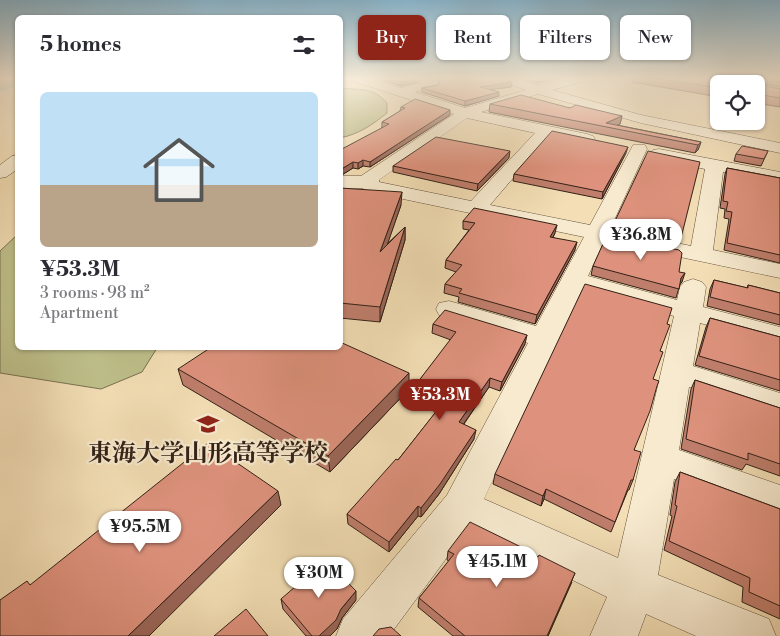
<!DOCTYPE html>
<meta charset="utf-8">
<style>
body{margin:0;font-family:"Libre Bodoni","Noto Serif JP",serif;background:#f2f2f3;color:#2b2b33;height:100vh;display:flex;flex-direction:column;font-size:19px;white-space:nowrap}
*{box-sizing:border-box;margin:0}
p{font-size:16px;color:#7c7c81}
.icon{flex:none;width:28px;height:28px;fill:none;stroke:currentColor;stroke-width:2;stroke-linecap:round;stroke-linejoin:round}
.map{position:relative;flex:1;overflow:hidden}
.drawer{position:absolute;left:15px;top:15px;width:328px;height:335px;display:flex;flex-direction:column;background:#fff;border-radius:8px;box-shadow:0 1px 4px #0004}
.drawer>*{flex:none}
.top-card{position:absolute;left:358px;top:15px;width:348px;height:45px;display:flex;gap:10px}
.buttons{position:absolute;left:710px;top:75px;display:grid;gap:10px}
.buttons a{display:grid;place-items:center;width:55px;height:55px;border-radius:8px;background:#fff;box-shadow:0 1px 4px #0004;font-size:25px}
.price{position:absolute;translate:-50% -42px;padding:0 11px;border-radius:18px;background:#fff;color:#222;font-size:16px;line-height:32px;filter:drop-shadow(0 1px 2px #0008)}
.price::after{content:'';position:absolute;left:50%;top:30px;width:15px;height:11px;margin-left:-8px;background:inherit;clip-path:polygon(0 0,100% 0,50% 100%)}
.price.active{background:#8f2418;color:#fff}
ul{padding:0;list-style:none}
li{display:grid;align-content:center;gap:10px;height:265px;padding:0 25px}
li span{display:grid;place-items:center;height:155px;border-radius:8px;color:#555}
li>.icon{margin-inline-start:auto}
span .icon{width:90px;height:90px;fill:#fffc;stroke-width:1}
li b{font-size:21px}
h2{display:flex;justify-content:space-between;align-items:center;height:60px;padding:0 25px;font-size:21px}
.pill{padding:0 18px;border-radius:8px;background:#fff;box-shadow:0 1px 4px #0004;font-size:18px;line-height:45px}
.pill.active{background:#8f2418;color:#fff}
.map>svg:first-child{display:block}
.green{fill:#bec08b;stroke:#787051}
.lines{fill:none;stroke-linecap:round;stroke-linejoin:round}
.river{fill:#9bbcac;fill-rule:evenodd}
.minor-casing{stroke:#63503e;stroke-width:1}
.minor{fill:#f7eacf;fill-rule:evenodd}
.wall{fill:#bf7e6c;stroke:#332117}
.shaded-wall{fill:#9b6658;stroke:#332117}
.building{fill:#de927d;stroke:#332117}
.labels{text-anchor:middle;stroke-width:4.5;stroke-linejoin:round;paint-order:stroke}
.near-poi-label{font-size:24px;font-weight:bold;fill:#332117;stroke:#f7eacf}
</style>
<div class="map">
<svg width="780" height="636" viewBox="0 0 780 636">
<rect width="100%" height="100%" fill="#f3deb5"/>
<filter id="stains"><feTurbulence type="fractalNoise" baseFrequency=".004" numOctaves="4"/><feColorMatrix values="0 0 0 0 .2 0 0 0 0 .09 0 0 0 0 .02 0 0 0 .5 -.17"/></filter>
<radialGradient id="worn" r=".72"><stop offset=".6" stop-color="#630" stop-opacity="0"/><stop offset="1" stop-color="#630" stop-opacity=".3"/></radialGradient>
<g class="green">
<path d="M340,88C360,90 373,87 387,103V113C372,125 359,134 340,138Z"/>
<polygon points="17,235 18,348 157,348 142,372 101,389 0,373 0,251"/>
</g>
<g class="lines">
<polygon class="river" points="9,78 18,78 18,86 0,92 0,81"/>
<g class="minor-casing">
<g id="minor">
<path d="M351,78H368L401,88L422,83L416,78C425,78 433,76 439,84L437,87L415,92L465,108L526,90L501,81L499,78H515L539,86L569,78H587L585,81L552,90L641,115L780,143V153L641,123L538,94L481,112L587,134L593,136L595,139L593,142L587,144L549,136L490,205L590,225L631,149L633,145H645L647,149L610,229L691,246L705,169L653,158L650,154L653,150L659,149L780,172V184L723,172L713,250L780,264V278L604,241L588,276L677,300L680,287L684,282L693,279L702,282L706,287L703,307L780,327V345L700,323L693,366L780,393V417L689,387L679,450L780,485V519L674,479L658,575L769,619L776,636H696L646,614L638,636H590L607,597L468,529L389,636H336L343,619L447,495L528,343L439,315L436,309L439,303L449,301L536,326L584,237L370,192L362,188H340V176H361L454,114L353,81ZM467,118L535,133L471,201L379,182V180ZM582,290L674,316L618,558L484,499Z"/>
<polygon points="18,155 18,169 6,177 0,178 0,165 12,156"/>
</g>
</g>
<use href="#minor" class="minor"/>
</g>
<g class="wall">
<polygon points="377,78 418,78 418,82 401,86"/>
<polygon points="433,78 500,78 512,82 511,87 491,89 499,96 465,106 422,92 422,88 438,85 439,83 438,80"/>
<polygon points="520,78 562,78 537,83"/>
<polygon points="633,78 707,78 721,80 729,78 724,78 780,78 780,87 757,82 757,84 780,89 780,107 756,103 756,84 719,84 719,97 632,82"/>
<polygon points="490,104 570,108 622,116 620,124 617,125 701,142 698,150 695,153 489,112"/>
<polygon points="401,107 450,115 370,167 363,166 358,169 353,168 340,176 382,127 382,122 400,111"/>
<polygon points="768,151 761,166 734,161 736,154"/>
<polygon points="626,153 602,199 513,181 514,174"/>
<polygon points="509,158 477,191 393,172 393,166"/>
<polygon points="727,168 780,178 780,263 724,250 729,219 724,218 725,209 720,208 725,174"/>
<polygon points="340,188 401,205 387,244 405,227 405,240 380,322 340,318"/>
<polygon points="463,221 555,233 553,237 575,250 535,324 458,302 459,297 444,293 445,284 456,272 445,268 446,260 469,230 463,229"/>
<polygon points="615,221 682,234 680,242 613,228"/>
<polygon points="593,266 679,272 682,282 680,284 676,298 591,275"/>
<polygon points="714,280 747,288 748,285 780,293 780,325 707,306 710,289"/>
<polygon points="710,318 780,337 780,391 695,365 706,327"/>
<polygon points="433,324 525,344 500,391 489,387 464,424 474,439 439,494 421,517 418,516 389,552 348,524 347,514 398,460 436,412 410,400 411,391 451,340 432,333"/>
<polygon points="667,324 634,450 633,480 629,490 628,490 611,532 544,499 541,506 493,484 495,474"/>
<polygon points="178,369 409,389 330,472 183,385"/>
<polygon points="695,380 780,408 780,476 746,464 742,470 681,449 691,389"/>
<polygon points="680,472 780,509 780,619 742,602 743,587 664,550 672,516 670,515 675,482"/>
<polygon points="448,551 572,582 548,636 453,636 418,607 419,598 449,561 447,560"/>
<polygon points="281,599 356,600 342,618 337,629 330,636 306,636 283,609"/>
</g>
<g class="shaded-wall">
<polygon points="418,78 418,82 401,86 401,82"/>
<polygon points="544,78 562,78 537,83 537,79"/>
<polygon points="512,82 511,87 480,91 480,87"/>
<polygon points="499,92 499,96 465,106 465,101"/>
<polygon points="450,110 450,115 370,167 370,162"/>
<polygon points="622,116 620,124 611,128 606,123"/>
<polygon points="701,142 698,150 695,153 698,145"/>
<polygon points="628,147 626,153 602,199 603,192"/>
<polygon points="510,151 509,158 477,191 478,184"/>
<polygon points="363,160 363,166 358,169 358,163"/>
<polygon points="353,162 353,168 340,176 340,170"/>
<polygon points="402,192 401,205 380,266 380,252"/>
<polygon points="557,225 555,233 549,245 550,237"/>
<polygon points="405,227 405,240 380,322 380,307"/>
<polygon points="577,242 575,250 535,324 537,315"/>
<polygon points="685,273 682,282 678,287 681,278"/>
<polygon points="527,335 525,344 500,391 502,382"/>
<polygon points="409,373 409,389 330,472 328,456"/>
<polygon points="490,378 489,387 458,432 459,422"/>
<polygon points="476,430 474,439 439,494 421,517 421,508"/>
<polygon points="546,489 544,499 541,506 543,496"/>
<polygon points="278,491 281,505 149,636 128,636"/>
<polygon points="418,506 418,516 389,552 389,542"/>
<polygon points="575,573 548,636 547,636"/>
<polygon points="356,591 356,600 342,618 337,629 330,636 319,636"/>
</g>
<g class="building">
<polygon points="389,78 418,78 401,82"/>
<polygon points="439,78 500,78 512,82 480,87 499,92 465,101 422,88 438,85 441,81"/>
<polygon points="654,78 707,78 721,80 734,78 757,78 757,84 780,89 780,98 756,94 756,84 719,84 719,88"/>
<polygon points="521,95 570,108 576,105 622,116 606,123 701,142 698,145 490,104"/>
<polygon points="415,99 450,110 370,162 363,160 358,163 353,162 340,170 340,150 389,124 382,122 405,108 401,107"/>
<polygon points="552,131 628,147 603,192 514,174"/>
<polygon points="436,137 510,151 478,184 393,166"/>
<polygon points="742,146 768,151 764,159 736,154"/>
<polygon points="648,151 700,162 682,234 615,221"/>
<polygon points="727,168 780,178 780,255 727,243 732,212 726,211 728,202 723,201"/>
<polygon points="340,188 402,192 380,252 405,227 380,307 340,303"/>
<polygon points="474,208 557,225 550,237 577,242 537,315 459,293 462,289 445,284 462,265 446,260 475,223 463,221"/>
<polygon points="607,235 679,250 682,253 679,272 685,273 681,278 679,289 593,266"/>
<polygon points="714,280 748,288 748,285 780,293 780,315 710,297"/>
<polygon points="585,284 672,308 667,324 670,325 660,351 663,352 653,379 659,381 657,386 650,411 634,450 641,452 633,480 631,480 615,522 546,489 543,496 495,474"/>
<polygon points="445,310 527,335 502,382 490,378 459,422 476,430 440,484 421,508 418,506 389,542 347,514 396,459 398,460 442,404 411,391 456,332 433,324"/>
<polygon points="710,318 780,337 780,380 699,356"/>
<polygon points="340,342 409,373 328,456 178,369 210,348 340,348"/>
<polygon points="695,380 780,408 780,464 748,453 748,460 686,439"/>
<polygon points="208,443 278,491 128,636 0,636 0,600 27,581 30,585"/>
<polygon points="680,472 780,509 780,606 749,592 750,578 669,541 677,506 675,505"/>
<polygon points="470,522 519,546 538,557 539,555 575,573 547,636 465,636 419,598 454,554 448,551"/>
<polygon points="326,560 356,591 341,609 336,620 319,636 312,636 281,599"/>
<polygon points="246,609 268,636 214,636"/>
<polygon points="391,627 401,636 373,636 379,629"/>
</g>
<linearGradient id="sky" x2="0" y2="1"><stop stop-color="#89b7d0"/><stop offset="0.47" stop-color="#faf0de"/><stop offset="1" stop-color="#faf0de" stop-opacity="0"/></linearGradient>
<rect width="780" height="167" fill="url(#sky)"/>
<defs>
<g id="school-bare" transform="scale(1.725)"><path d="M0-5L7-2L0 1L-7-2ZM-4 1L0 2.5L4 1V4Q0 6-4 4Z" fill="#8f2418" stroke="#f7eacf" stroke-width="2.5" paint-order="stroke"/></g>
</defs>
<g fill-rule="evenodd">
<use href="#school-bare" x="208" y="424"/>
</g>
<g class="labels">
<g class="near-poi-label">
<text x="208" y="461">東海大学山形高等学校</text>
</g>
</g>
<rect width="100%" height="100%" filter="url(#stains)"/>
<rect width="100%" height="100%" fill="url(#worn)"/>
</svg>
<div class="buttons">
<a><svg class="icon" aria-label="locate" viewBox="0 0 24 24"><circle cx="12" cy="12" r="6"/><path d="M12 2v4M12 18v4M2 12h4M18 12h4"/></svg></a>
</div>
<b class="price" style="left:641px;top:261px">¥36.8M</b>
<b class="price active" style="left:440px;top:421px">¥53.3M</b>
<b class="price" style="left:140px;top:553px">¥95.5M</b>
<b class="price" style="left:497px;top:588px">¥45.1M</b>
<b class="price" style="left:319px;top:599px">¥30M</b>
<div class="top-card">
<a class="pill active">Buy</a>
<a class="pill">Rent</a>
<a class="pill">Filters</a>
<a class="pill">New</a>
</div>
<section class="drawer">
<h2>5 homes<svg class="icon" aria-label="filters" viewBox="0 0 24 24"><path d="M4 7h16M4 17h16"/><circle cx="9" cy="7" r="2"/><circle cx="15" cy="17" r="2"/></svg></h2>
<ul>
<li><span style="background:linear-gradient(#bfe0f5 60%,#b9a48a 0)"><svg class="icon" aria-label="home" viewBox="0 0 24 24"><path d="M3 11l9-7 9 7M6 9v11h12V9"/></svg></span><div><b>¥53.3M</b><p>3 rooms · 98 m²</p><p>Apartment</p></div></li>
</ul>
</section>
</div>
